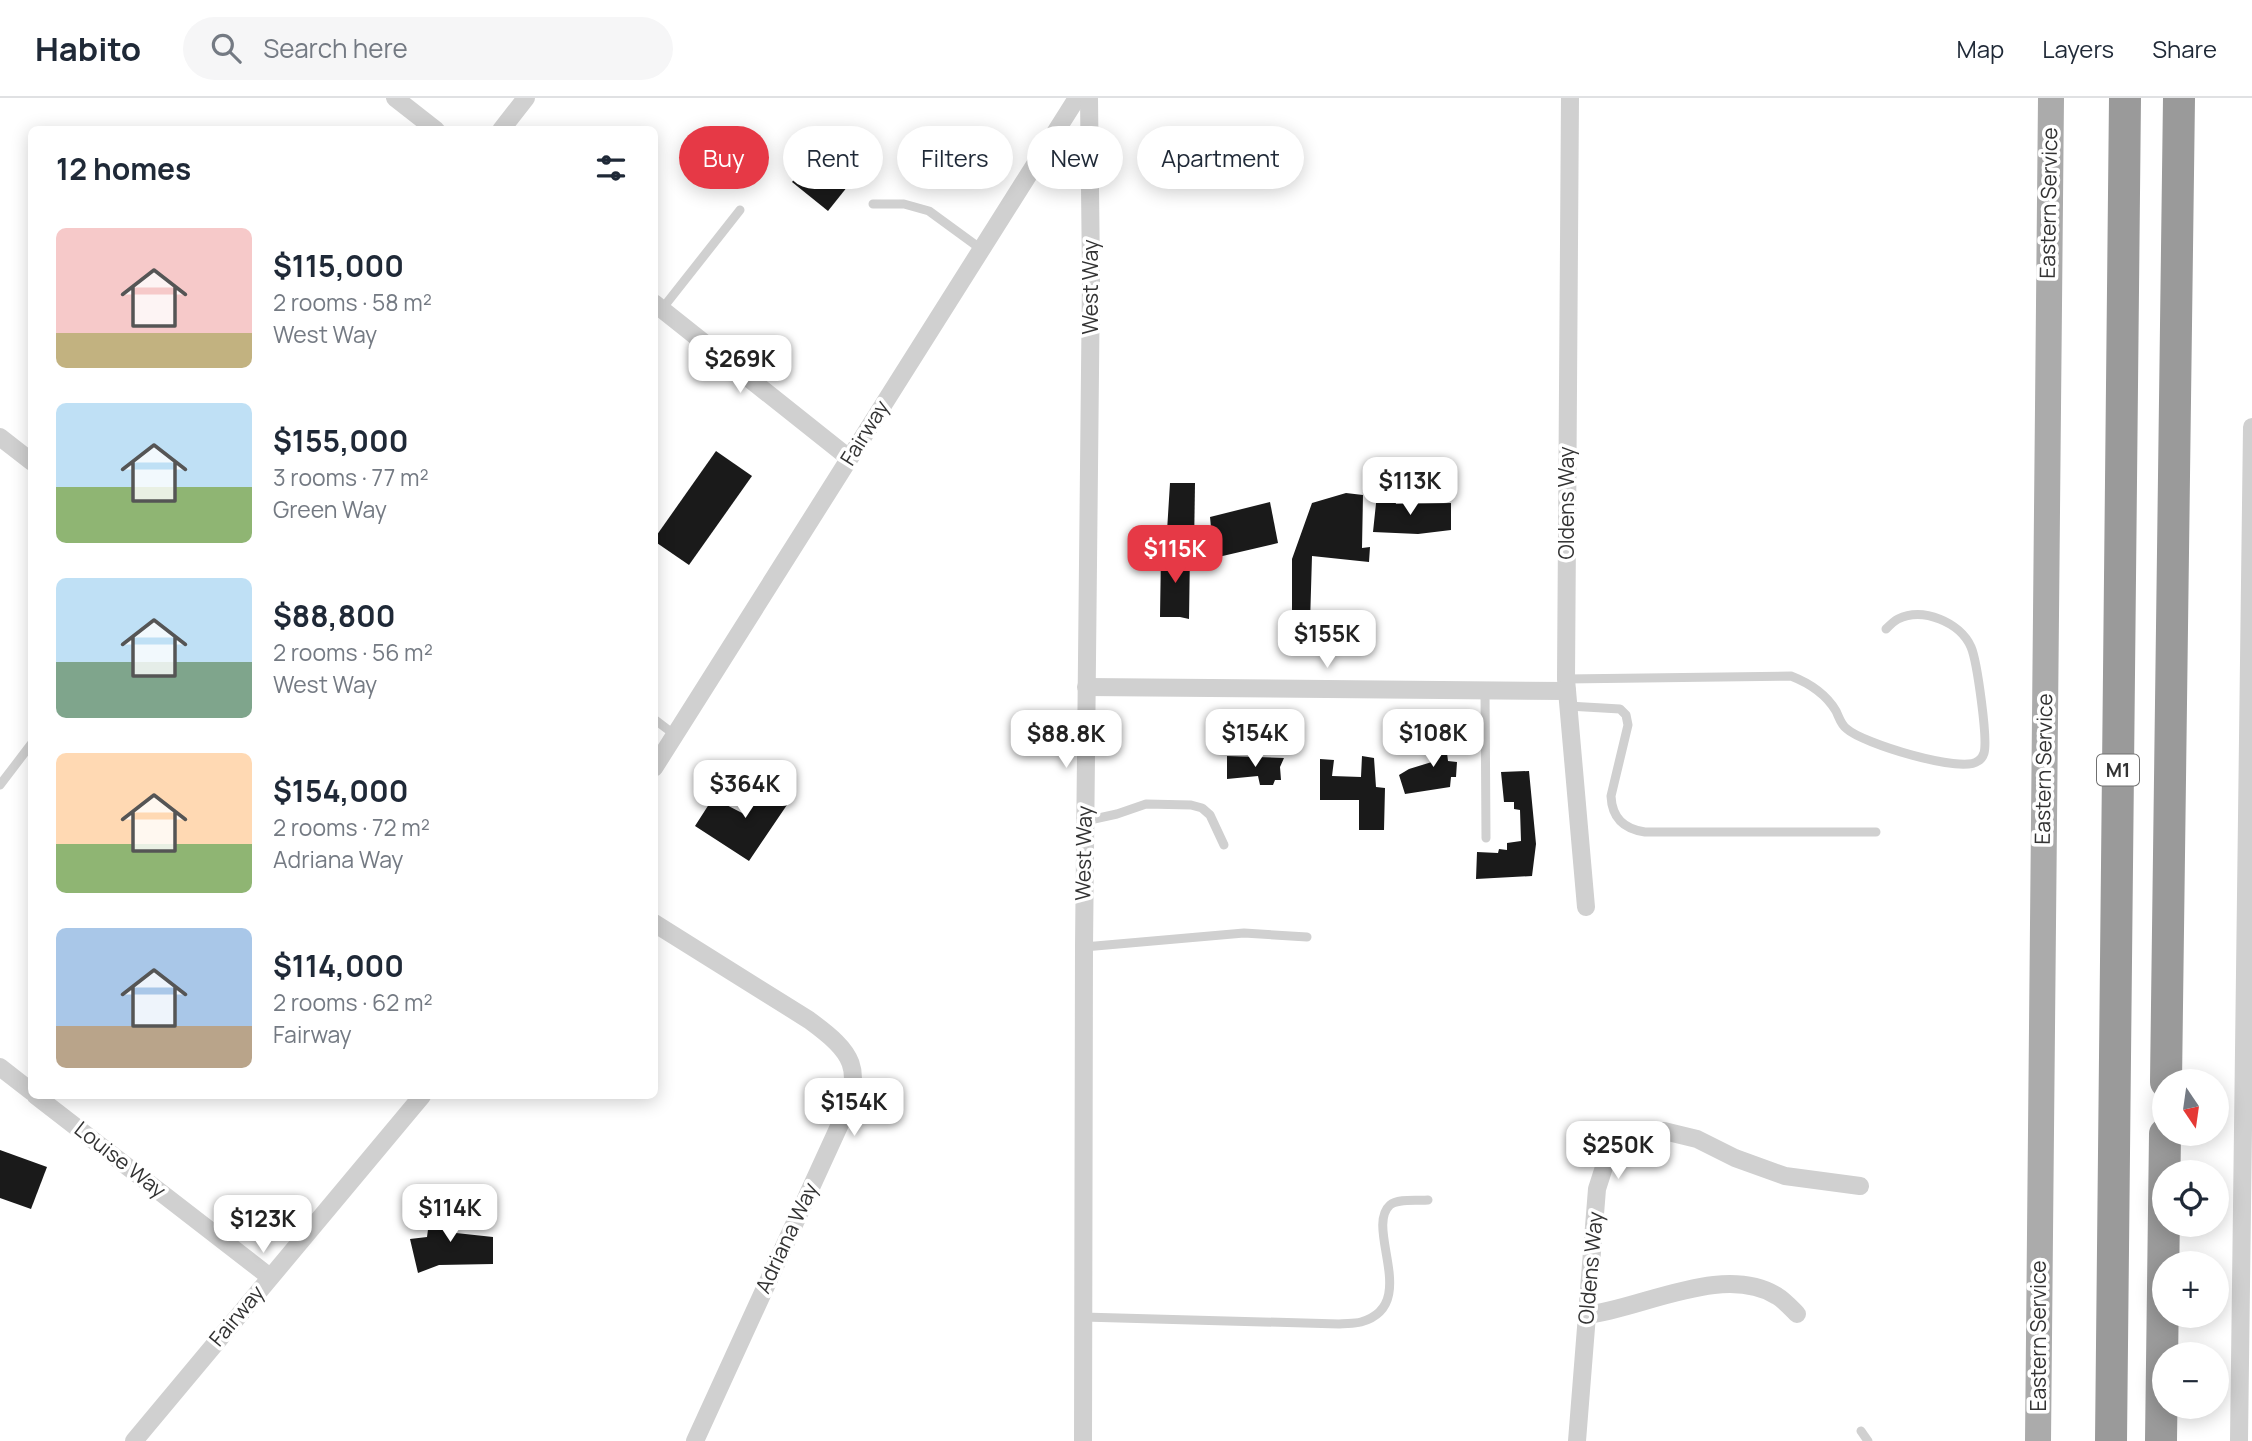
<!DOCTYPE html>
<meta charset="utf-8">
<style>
body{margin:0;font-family:Manrope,sans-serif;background:#f6f6f7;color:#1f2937;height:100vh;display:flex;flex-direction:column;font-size:26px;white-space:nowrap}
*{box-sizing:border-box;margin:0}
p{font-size:23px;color:#747a83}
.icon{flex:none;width:38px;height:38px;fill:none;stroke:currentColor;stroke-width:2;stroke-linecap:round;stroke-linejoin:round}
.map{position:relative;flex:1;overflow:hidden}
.drawer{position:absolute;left:28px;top:28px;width:630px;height:973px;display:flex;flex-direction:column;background:#fff;border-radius:10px;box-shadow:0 4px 18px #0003}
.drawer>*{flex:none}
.banner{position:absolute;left:679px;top:28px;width:665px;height:63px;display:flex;gap:14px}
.needle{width:46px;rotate:167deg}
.fabs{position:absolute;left:2152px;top:971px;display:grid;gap:14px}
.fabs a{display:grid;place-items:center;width:77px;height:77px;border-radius:50%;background:#fff;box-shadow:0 4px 18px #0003;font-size:35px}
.price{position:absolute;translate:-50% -60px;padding:0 16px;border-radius:14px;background:#fff;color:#222;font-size:23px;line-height:46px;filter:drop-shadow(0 2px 4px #0008)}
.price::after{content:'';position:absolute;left:50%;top:42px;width:21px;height:16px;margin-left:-10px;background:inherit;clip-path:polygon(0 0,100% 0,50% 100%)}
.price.selected{background:#e63946;color:#fff}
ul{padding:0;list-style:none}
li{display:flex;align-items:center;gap:21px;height:175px;padding:0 28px}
li span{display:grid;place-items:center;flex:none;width:196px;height:140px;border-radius:10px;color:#555}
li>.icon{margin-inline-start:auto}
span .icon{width:84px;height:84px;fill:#fffc;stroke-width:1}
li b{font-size:30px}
h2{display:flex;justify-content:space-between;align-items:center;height:84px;padding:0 28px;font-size:30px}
.tag{padding:0 24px;border-radius:32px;background:#fff;box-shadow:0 4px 18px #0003;font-size:24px;line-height:63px}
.tag.selected{background:#e63946;color:#fff}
header{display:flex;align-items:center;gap:42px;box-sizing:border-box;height:98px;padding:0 35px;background:#fff;border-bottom:2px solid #e0e1e3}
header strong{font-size:33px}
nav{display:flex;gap:38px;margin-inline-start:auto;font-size:24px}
.search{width:490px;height:63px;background:#f6f6f7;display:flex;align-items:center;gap:18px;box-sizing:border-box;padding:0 24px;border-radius:38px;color:#747a83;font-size:26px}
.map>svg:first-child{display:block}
.building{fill:#1a1a1a}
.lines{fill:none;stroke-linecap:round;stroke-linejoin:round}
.service{stroke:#d0d0d0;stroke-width:9}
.minor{stroke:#d0d0d0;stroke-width:18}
.primary{stroke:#ababab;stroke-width:26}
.motorway{stroke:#9a9a9a;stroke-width:32}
.labels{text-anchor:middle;stroke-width:7;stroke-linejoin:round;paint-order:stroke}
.shield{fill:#fff;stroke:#707070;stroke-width:2}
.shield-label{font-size:19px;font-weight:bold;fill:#333}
.street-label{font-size:21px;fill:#333;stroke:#fff}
</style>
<header>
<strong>Habito</strong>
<div class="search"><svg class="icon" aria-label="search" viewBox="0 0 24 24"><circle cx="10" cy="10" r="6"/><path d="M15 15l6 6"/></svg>Search here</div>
<nav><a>Map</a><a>Layers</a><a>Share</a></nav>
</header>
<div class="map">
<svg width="2252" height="1343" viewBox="0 0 2252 1343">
<rect width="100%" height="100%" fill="#fff"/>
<g class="building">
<polygon points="836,30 871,59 828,113 792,84"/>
<polygon points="716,353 752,378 689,467 654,443 654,441"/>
<polygon points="1170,385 1195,385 1194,449 1166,449"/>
<polygon points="1393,394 1396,406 1451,405 1451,432 1418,436 1373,434 1377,396"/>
<polygon points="1346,395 1363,397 1362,450 1370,449 1369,464 1312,458 1310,525 1292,524 1292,461 1312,405"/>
<polygon points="1270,404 1278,445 1214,460 1210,419"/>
<polygon points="1161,454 1190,454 1189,521 1180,519 1160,519"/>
<polygon points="1434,638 1461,640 1462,652 1447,655 1448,663 1457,664 1456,679 1451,679 1450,689 1405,696 1399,677 1409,671 1435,663"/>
<polygon points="1227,658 1284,660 1280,669 1281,682 1275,682 1273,687 1260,687 1258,678 1227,681"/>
<polygon points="1362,658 1374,660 1376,689 1385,690 1384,732 1359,732 1359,702 1320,702 1320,661 1334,662 1332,678 1361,679"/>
<polygon points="1529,673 1536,746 1532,778 1476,781 1477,754 1498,755 1499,751 1507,752 1507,745 1521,743 1520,712 1514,711 1514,704 1504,704 1501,674"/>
<polygon points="768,680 793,698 749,763 695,728 713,700 746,717"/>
<polygon points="0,1052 47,1069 31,1111 0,1100"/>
<polygon points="431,1109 458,1111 456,1135 493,1139 493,1166 439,1167 418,1175 410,1141 427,1139"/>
</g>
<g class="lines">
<g class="service">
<polyline points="873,106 904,106 929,113 981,151"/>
<polyline points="662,211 740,112"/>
<path d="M1566,581L1791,578C1809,585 1826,596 1836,613C1839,619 1841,627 1847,631C1862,645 1962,676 1978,663C1982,661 1983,658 1984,655C1988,641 1977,563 1971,549C1960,524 1923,509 1898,521C1894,523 1889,528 1886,531"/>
<polyline points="1485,592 1486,740"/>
<path d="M1568,608L1620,611L1626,617L1628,627L1611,698C1612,720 1624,731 1645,734H1876"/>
<polyline points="654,621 675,637"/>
<polyline points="0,687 32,645"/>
<polyline points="1085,723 1117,716 1146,706 1191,707 1202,710 1210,717 1224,747"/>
<polyline points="1084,849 1244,835 1307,839"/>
<path d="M1083,1219L1339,1226C1346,1225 1354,1226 1361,1224C1421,1207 1364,1130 1390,1107C1398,1100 1418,1103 1428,1102"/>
<polyline points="1861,1333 1868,1343"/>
</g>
<g class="minor">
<polyline points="395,0 436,32"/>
<polyline points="1570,0 1566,581 1586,809"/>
<polyline points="501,32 526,0"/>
<polyline points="654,205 849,360"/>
<polyline points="0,339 32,364"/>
<polyline points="1086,589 1567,593"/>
<polyline points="654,670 1077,0"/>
<path d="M654,825L809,922C854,955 864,970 841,1024L695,1343"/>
<polyline points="0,969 32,994"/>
<polyline points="36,998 270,1179"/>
<path d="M1587,1217C1643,1210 1724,1165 1777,1198C1784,1202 1791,1210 1797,1216"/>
<polyline points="134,1343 422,998"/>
<polyline points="1083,1343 1084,849 1091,178 1089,0"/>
<polyline points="1577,1343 1597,1091 1605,1066 1615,1054 1631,1041 1652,1033 1664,1033 1697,1041 1735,1060 1785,1078 1860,1088"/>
<polyline points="2239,1343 2252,329"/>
</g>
<polyline class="primary" points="2038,1343 2051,0"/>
<g class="motorway">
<polyline points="2166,984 2179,0"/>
<polyline points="2111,1343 2125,0"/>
<polyline points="2161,1343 2165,1036"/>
</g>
</g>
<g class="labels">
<rect class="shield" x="2097" y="656.5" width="42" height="31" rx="5"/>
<g class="shield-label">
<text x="2118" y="679">M1</text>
</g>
<g class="street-label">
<text transform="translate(2049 105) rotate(-89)" y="7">Eastern Service</text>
<text transform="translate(1091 189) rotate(-90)" y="7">West Way</text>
<text transform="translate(865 335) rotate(-58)" y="7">Fairway</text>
<text transform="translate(1567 405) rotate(-90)" y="7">Oldens Way</text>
<text transform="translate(2044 671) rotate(-89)" y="7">Eastern Service</text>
<text transform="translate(1084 755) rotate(-89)" y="7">West Way</text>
<text transform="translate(120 1062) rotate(38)" y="7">Louise Way</text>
<text transform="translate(787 1140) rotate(-65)" y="7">Adriana Way</text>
<text transform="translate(1591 1170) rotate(-85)" y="7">Oldens Way</text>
<text transform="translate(237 1218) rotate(-50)" y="7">Fairway</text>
<text transform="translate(2039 1238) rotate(-90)" y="7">Eastern Service</text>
</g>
</g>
</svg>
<div class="fabs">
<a><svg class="needle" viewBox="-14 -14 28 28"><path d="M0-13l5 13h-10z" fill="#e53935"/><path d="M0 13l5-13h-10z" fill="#747a83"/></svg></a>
<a><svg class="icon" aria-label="locate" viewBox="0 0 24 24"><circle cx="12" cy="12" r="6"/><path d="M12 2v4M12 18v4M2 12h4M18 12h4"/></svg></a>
<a>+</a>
<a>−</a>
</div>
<b class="price" style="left:740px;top:297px">$269K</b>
<b class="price" style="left:1410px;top:419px">$113K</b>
<b class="price selected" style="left:1175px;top:487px">$115K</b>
<b class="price" style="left:1327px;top:572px">$155K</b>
<b class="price" style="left:1255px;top:671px">$154K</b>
<b class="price" style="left:1433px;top:671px">$108K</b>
<b class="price" style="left:1066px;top:672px">$88.8K</b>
<b class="price" style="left:745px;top:722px">$364K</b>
<b class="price" style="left:854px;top:1040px">$154K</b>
<b class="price" style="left:1618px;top:1083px">$250K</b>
<b class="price" style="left:450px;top:1146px">$114K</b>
<b class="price" style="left:263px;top:1157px">$123K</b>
<div class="banner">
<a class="tag selected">Buy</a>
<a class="tag">Rent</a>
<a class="tag">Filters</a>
<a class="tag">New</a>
<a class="tag">Apartment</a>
</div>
<section class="drawer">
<h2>12 homes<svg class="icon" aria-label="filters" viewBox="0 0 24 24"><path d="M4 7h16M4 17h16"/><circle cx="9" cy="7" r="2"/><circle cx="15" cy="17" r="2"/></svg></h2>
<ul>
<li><span style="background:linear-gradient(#f6c9c9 75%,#c2b280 0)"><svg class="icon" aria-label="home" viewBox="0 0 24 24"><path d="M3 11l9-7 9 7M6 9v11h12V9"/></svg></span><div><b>$115,000</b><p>2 rooms · 58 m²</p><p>West Way</p></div></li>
<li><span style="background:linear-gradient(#bfe0f5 60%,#8fb573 0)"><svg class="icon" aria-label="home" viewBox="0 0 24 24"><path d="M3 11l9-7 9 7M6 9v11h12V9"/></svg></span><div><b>$155,000</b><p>3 rooms · 77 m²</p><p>Green Way</p></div></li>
<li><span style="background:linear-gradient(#bfe0f5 60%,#7fa58c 0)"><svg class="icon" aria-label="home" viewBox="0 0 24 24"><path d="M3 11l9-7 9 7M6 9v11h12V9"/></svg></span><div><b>$88,800</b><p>2 rooms · 56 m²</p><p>West Way</p></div></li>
<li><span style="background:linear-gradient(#ffd9b3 65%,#8fb573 0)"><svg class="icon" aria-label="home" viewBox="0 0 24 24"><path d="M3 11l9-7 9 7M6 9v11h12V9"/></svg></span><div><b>$154,000</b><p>2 rooms · 72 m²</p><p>Adriana Way</p></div></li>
<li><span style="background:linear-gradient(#a9c7e8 70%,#b9a48a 0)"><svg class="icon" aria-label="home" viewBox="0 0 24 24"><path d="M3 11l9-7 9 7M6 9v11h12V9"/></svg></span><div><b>$114,000</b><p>2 rooms · 62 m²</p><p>Fairway</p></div></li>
</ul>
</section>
</div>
